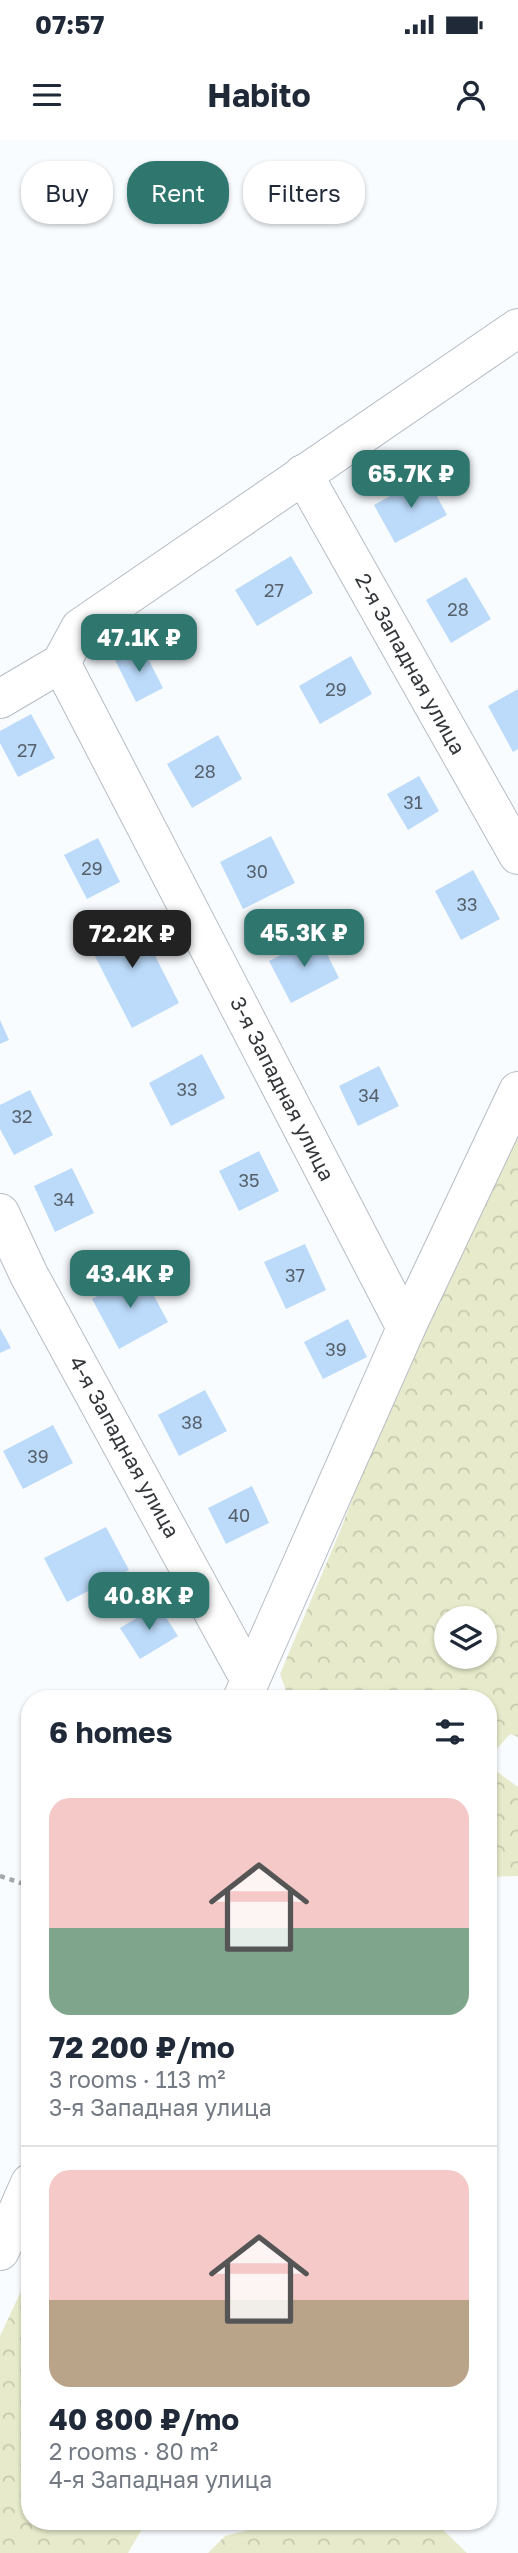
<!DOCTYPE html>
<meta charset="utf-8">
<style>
body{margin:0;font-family:"Golos Text",sans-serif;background:#f2f2f3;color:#1f2937;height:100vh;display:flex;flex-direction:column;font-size:26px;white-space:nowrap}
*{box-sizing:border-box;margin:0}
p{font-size:23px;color:#747a83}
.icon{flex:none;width:38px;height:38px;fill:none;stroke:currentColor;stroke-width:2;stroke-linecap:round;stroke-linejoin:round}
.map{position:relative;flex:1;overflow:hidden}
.panel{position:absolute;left:21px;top:1550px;width:476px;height:840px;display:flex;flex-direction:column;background:#fff;border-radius:28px;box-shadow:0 2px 5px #0004}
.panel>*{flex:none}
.hud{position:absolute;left:21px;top:21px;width:476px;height:63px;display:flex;gap:14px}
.controls{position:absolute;left:434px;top:1466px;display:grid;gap:14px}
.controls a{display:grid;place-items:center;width:63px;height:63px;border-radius:50%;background:#fff;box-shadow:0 2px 5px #0004;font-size:35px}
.price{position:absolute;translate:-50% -60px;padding:0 16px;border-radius:14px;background:#2f766f;color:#fff;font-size:23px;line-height:46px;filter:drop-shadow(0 2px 4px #0008)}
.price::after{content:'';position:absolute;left:50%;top:42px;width:21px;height:16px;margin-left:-10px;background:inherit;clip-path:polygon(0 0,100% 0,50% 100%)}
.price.on{background:#222;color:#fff}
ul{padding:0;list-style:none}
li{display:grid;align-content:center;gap:14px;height:371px;padding:0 28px}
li+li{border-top:2px solid #e0e1e3}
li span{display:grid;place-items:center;height:217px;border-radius:21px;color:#555}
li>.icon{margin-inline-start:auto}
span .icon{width:126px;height:126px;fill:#fffc;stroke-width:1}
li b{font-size:30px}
h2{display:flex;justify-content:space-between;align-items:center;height:84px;padding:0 28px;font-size:30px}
.chip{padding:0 24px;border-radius:28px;background:#fff;box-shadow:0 2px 5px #0004;font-size:24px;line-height:63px}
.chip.on{background:#2f766f;color:#fff}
.status{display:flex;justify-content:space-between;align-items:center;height:49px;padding:0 35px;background:#fff;direction:ltr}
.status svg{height:19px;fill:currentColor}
header{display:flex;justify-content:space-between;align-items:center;height:91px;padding:0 28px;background:#fff;font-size:32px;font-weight:700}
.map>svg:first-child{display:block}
.forest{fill:url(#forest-crowns);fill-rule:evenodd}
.building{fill:#bcdbfb}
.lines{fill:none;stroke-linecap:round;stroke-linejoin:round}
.minor-casing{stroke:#b5bcc4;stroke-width:40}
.path{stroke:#a4a7aa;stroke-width:4.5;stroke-dasharray:5 5;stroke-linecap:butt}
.minor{stroke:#fff;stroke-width:38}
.labels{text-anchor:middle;stroke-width:6;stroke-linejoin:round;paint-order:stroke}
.number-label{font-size:18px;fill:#57616b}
.street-label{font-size:21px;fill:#35383b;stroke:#fff}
</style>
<div class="status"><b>07:57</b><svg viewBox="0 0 49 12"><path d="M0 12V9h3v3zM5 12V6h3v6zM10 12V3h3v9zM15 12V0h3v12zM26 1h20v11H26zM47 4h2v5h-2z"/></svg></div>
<header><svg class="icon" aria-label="menu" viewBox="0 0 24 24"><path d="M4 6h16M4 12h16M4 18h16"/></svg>Habito<svg class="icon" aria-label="person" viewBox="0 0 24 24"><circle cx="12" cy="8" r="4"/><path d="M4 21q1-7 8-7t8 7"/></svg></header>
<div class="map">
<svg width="518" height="2413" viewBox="0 0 518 2413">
<defs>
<pattern id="forest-crowns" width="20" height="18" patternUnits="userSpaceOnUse" patternTransform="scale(1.75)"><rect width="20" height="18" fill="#e7ebcb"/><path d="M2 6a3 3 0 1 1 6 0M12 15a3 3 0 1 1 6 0" fill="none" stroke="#c7caaf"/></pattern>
</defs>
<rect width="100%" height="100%" fill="#f9fcff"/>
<g class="forest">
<path d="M518,995V1597L510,1594L488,1619V1559H398L395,1556L289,1559L280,1534L340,1391L418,1189L486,1064ZM446,1479H485V1517H446Z"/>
<polygon points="488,1625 518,1647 518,1736 488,1737"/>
<polygon points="30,2132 30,2382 146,2382 128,2413 0,2413 0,2196"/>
<polygon points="279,2382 435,2382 467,2413 208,2413 225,2396"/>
</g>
<g class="building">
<polygon points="426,336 447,375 395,403 374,365"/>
<polygon points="291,416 313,453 257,486 235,450"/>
<polygon points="466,437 491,479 451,503 426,460"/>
<polygon points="142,507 163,548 136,562 115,520"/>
<polygon points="351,516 372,554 320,584 299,546"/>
<polygon points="518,549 518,609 513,612 488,566"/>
<polygon points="31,574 55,618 18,637 0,603 0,591"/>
<polygon points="218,595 242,639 192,668 167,624"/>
<polygon points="419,636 439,671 408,690 387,654"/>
<polygon points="271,696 295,743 243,769 220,722"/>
<polygon points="98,698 120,742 87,759 64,715"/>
<polygon points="473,730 500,779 461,800 435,751"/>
<polygon points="133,772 179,863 132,888 85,797"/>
<polygon points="318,796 339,838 291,863 269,821"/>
<polygon points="0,880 9,900 0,904"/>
<polygon points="202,914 225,958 171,986 149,943"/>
<polygon points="379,926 399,966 358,986 339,946"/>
<polygon points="30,950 53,995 14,1015 0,989 0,965"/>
<polygon points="259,1011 279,1051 239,1071 219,1031"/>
<polygon points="72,1028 94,1073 55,1092 34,1046"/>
<polygon points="305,1104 326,1150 286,1169 264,1122"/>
<polygon points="141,1132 168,1182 119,1209 92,1159"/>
<polygon points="348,1179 367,1217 323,1239 304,1202"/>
<polygon points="0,1188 11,1208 0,1213"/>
<polygon points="205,1250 227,1291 179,1316 158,1275"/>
<polygon points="53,1285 73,1323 23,1349 3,1311"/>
<polygon points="252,1346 269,1383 226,1404 208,1368"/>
<polygon points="106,1387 129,1430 67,1462 44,1418"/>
<polygon points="158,1465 178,1496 140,1519 120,1488"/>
</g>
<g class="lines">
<g class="minor-casing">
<g id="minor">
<polyline points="303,334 518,715"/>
<polyline points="61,523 406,1188"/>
<polyline points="0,559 61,523 80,488 518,188"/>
<polyline points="0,1073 29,1135 250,1540"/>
<polyline points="242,1559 406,1188 518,951"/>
<polyline points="0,2111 30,2043"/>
</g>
</g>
<polyline class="path" points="0,1736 30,1746"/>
<use href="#minor" class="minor"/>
</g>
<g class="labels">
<g class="number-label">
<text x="274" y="457">27</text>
<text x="458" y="476">28</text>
<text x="336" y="556">29</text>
<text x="27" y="617">27</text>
<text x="205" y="638">28</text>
<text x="413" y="669">31</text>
<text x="92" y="735">29</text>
<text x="257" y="738">30</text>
<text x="467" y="771">33</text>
<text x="187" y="956">33</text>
<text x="369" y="962">34</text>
<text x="22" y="983">32</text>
<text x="249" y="1047">35</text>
<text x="64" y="1066">34</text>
<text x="295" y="1142">37</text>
<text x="336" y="1216">39</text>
<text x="192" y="1289">38</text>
<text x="38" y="1323">39</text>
<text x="239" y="1382">40</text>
</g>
<g class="street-label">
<text transform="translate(410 524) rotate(61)" y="7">2-я Западная улица</text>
<text transform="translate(282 949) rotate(63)" y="7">3-я Западная улица</text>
<text transform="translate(124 1307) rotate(61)" y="7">4-я Западная улица</text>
</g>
</g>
</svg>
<div class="controls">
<a><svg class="icon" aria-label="layers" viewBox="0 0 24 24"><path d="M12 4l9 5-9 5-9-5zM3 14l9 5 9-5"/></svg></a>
</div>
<b class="price" style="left:411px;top:370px">65.7K ₽</b>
<b class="price" style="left:139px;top:534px">47.1K ₽</b>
<b class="price" style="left:304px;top:829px">45.3K ₽</b>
<b class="price on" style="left:132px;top:830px">72.2K ₽</b>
<b class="price" style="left:130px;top:1170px">43.4K ₽</b>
<b class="price" style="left:149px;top:1492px">40.8K ₽</b>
<div class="hud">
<a class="chip">Buy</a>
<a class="chip on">Rent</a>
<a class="chip">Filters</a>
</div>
<section class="panel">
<h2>6 homes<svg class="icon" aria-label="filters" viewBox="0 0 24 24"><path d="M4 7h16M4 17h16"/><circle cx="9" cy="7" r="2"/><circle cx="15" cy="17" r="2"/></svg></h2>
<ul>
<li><span style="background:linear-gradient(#f6c9c9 60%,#7fa58c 0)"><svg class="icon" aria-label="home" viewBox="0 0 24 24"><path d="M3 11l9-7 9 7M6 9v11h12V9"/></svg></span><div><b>72 200 ₽/mo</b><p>3 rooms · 113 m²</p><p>3-я Западная улица</p></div></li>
<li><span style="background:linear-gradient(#f6c9c9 60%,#b9a48a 0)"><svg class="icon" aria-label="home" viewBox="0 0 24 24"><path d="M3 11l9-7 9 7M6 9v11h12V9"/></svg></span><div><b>40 800 ₽/mo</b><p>2 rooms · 80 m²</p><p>4-я Западная улица</p></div></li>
</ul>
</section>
</div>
